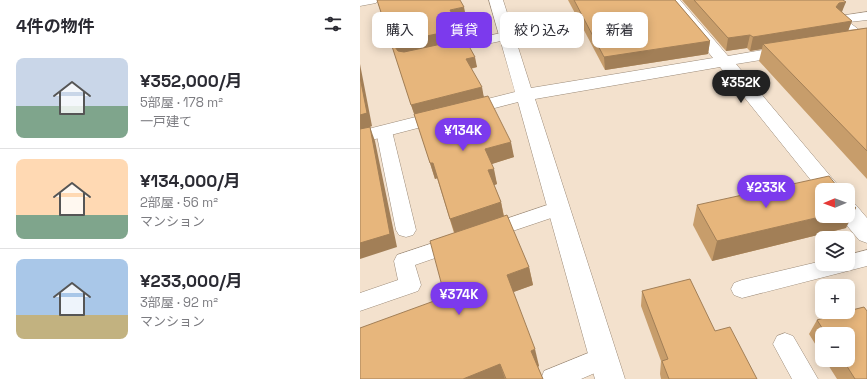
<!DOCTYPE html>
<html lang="ja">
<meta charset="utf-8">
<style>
body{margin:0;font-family:"Space Grotesk","Noto Sans JP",sans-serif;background:#f2f2f3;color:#2b2b33;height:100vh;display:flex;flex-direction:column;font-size:15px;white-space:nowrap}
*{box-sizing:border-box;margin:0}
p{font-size:13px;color:#7c7c81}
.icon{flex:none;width:22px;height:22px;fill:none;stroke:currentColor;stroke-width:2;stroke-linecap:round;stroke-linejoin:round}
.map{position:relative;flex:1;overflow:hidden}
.details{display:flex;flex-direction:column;background:#fff;width:360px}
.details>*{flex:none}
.banner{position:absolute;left:12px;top:12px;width:380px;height:36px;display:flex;gap:8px}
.needle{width:26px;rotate:269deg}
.controls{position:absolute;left:455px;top:183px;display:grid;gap:8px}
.controls a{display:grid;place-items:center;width:40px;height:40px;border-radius:8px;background:#fff;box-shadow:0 2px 10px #0003;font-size:20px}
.price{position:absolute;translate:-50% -34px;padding:0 9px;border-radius:14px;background:#7c3aed;color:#fff;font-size:13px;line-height:26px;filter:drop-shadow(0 1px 2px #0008)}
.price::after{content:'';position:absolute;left:50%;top:24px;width:12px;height:9px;margin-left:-6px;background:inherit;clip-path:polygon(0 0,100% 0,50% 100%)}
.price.active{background:#222;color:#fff}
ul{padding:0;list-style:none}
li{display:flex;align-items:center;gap:12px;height:100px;padding:0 16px}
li+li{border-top:1px solid #e1e1e2}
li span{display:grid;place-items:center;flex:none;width:112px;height:80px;border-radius:8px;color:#555}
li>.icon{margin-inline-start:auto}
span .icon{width:48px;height:48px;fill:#fffc;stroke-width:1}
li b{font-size:17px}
h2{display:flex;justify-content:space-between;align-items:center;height:48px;padding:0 16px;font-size:17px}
.pill{padding:0 14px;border-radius:8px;background:#fff;box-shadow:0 2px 10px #0003;font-size:14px;line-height:36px}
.pill.active{background:#7c3aed;color:#fff}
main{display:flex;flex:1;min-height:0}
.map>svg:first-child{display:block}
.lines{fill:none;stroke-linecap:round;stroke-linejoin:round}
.lane-casing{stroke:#9c8b79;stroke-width:1}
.street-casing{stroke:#9c8b79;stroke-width:1}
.lane{fill:#fff;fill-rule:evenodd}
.street{fill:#fff;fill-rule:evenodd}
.wall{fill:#c79d6b}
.shaded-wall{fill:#a27f57}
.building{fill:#e7b67c;stroke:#a27f57}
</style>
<main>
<section class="details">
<h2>4件の物件<svg class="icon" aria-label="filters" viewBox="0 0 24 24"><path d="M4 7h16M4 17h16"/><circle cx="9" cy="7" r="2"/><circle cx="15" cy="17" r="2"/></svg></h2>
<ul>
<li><span style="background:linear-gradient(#c9d6e8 60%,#7fa58c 0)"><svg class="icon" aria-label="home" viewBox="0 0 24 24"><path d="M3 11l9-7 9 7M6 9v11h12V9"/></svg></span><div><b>¥352,000/月</b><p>5部屋 · 178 m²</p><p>一戸建て</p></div></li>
<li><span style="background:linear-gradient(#ffd9b3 70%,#7fa58c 0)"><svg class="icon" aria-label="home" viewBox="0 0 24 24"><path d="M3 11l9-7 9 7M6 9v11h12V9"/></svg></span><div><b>¥134,000/月</b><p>2部屋 · 56 m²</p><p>マンション</p></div></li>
<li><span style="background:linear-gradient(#a9c7e8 70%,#c2b280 0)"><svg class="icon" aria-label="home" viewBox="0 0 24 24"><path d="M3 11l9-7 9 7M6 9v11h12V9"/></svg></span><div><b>¥233,000/月</b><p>3部屋 · 92 m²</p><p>マンション</p></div></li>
</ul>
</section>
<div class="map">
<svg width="507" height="379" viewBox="0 0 507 379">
<rect width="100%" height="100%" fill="#f3e1cd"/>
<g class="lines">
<g class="lane-casing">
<g id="lane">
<polygon points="507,12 507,20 489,22 507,36 506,41 498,41 473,20 475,17 479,16"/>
<polygon points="146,32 150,33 152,36 150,39 85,53 80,52 78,49 80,46 85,45"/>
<polygon points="24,126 30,127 32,131 56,230 53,235 46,237 39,235 36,230 16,131 18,127"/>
<polygon points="199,201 206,203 208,208 206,213 129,239 122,237 119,232 122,227"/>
<polygon points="97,235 104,238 107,243 104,248 55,265 61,285 58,291 0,311 0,293 38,280 34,261 37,255"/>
<polygon points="507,250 507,266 382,298 374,295 371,289 374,283 382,280 462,261 462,264 488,264 488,255"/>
<polygon points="425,333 433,336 458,379 432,379 413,344 417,336"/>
<polygon points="243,347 251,350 255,358 251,366 221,379 181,379 184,371"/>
</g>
</g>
<g class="street-casing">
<g id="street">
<polygon points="0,0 18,0 16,3 0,6"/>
<polygon points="129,0 143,0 171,88 353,58 306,0 320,0 368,56 431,45 437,47 439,50 437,53 431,55 376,64 482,190 462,190 462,194 360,67 175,99 265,379 235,379 158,102 0,143 0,131 155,92"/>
<polygon points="488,203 496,205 507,218 507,243 499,240 479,216 488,216"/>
</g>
</g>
<use href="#lane" class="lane"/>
<use href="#street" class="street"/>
</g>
<g class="wall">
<polygon points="17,0 106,17 95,19 100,29 102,40 117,67 111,69 124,97 154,157 131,164 137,184 134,185 141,202 144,216 169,267 173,285 153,292 179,366 178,367 183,379 0,379 85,297 94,233 77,178 75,179 70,163"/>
<polygon points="208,0 315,0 350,41 348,54 245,70"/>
<polygon points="322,0 483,0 482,13 492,21 488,30 507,28 507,179 399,61 402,49 390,51 387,48 366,51"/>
<polygon points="337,205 486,228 352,261 333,225"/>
<polygon points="282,291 355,331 397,379 301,379 300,374 301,361 281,306"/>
<polygon points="504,307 507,311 507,379 477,379 465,360 488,360 488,334 462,334 462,355 449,334 457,320 484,312 488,312 488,311"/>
</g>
<g class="shaded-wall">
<polygon points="486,2 481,14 476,7 479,3"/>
<polygon points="104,7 106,17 92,20 90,10"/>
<polygon points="492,21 487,34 403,44 402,49 390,51 393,37"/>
<polygon points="100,29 102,40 39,58 35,47 38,42"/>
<polygon points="390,35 387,48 366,51 368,38"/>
<polygon points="350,41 348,54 245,70 244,57"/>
<polygon points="115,57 117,67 108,69 106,59"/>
<polygon points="0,64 12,126 10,127 15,141 37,247 0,259"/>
<polygon points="122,87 124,98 55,116 51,105"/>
<polygon points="151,142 154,157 129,165 125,149"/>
<polygon points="70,163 73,163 78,178 75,179"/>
<polygon points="134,169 137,184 132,186 128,170"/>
<polygon points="141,202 144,218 95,234 90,219"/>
<polygon points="496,208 486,228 352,261 357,241 464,216 488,216 488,210"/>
<polygon points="169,267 173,285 151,293 147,275"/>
<polygon points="175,349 179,366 175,368 171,351"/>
<polygon points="140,364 145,379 103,379"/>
</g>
<g class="building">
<polygon points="17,0 100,0 104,7 90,10 100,29 38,42 35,47 38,51 44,52 105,39 115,57 106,59 122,87 51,105"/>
<polygon points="214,0 315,0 350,41 244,57"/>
<polygon points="334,0 483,0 486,2 479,3 476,7 492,21 393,37 390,35 368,38"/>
<polygon points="507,28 507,151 403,44"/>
<polygon points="0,77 7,113 0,115"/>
<polygon points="128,96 151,142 125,149 134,169 128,170 141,202 90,219 73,163 70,163 54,114"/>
<polygon points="10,127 30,234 0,243 0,129"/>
<polygon points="469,176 480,190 462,190 462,216 464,216 357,241 337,205"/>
<polygon points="488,199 496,208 488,210"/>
<polygon points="147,215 169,267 147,275 175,349 171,351 183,379 146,379 140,364 103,379 0,379 0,328 85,297 70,241"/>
<polygon points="330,279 355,331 370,327 397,379 309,379 302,361 308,359 282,291"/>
<polygon points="504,307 507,311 507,379 495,379 483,360 488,360 488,334 466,334 457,320 484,312 488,312 488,311"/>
</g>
</svg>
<div class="controls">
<a><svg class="needle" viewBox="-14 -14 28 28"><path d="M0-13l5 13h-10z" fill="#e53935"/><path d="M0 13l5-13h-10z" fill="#7c7c81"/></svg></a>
<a><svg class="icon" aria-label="layers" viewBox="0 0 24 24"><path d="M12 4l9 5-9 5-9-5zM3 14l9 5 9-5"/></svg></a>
<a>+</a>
<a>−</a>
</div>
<b class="price active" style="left:381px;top:104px">¥352K</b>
<b class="price" style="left:103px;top:152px">¥134K</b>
<b class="price" style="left:406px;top:209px">¥233K</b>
<b class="price" style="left:99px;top:316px">¥374K</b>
<div class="banner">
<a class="pill">購入</a>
<a class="pill active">賃貸</a>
<a class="pill">絞り込み</a>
<a class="pill">新着</a>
</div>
</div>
</main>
